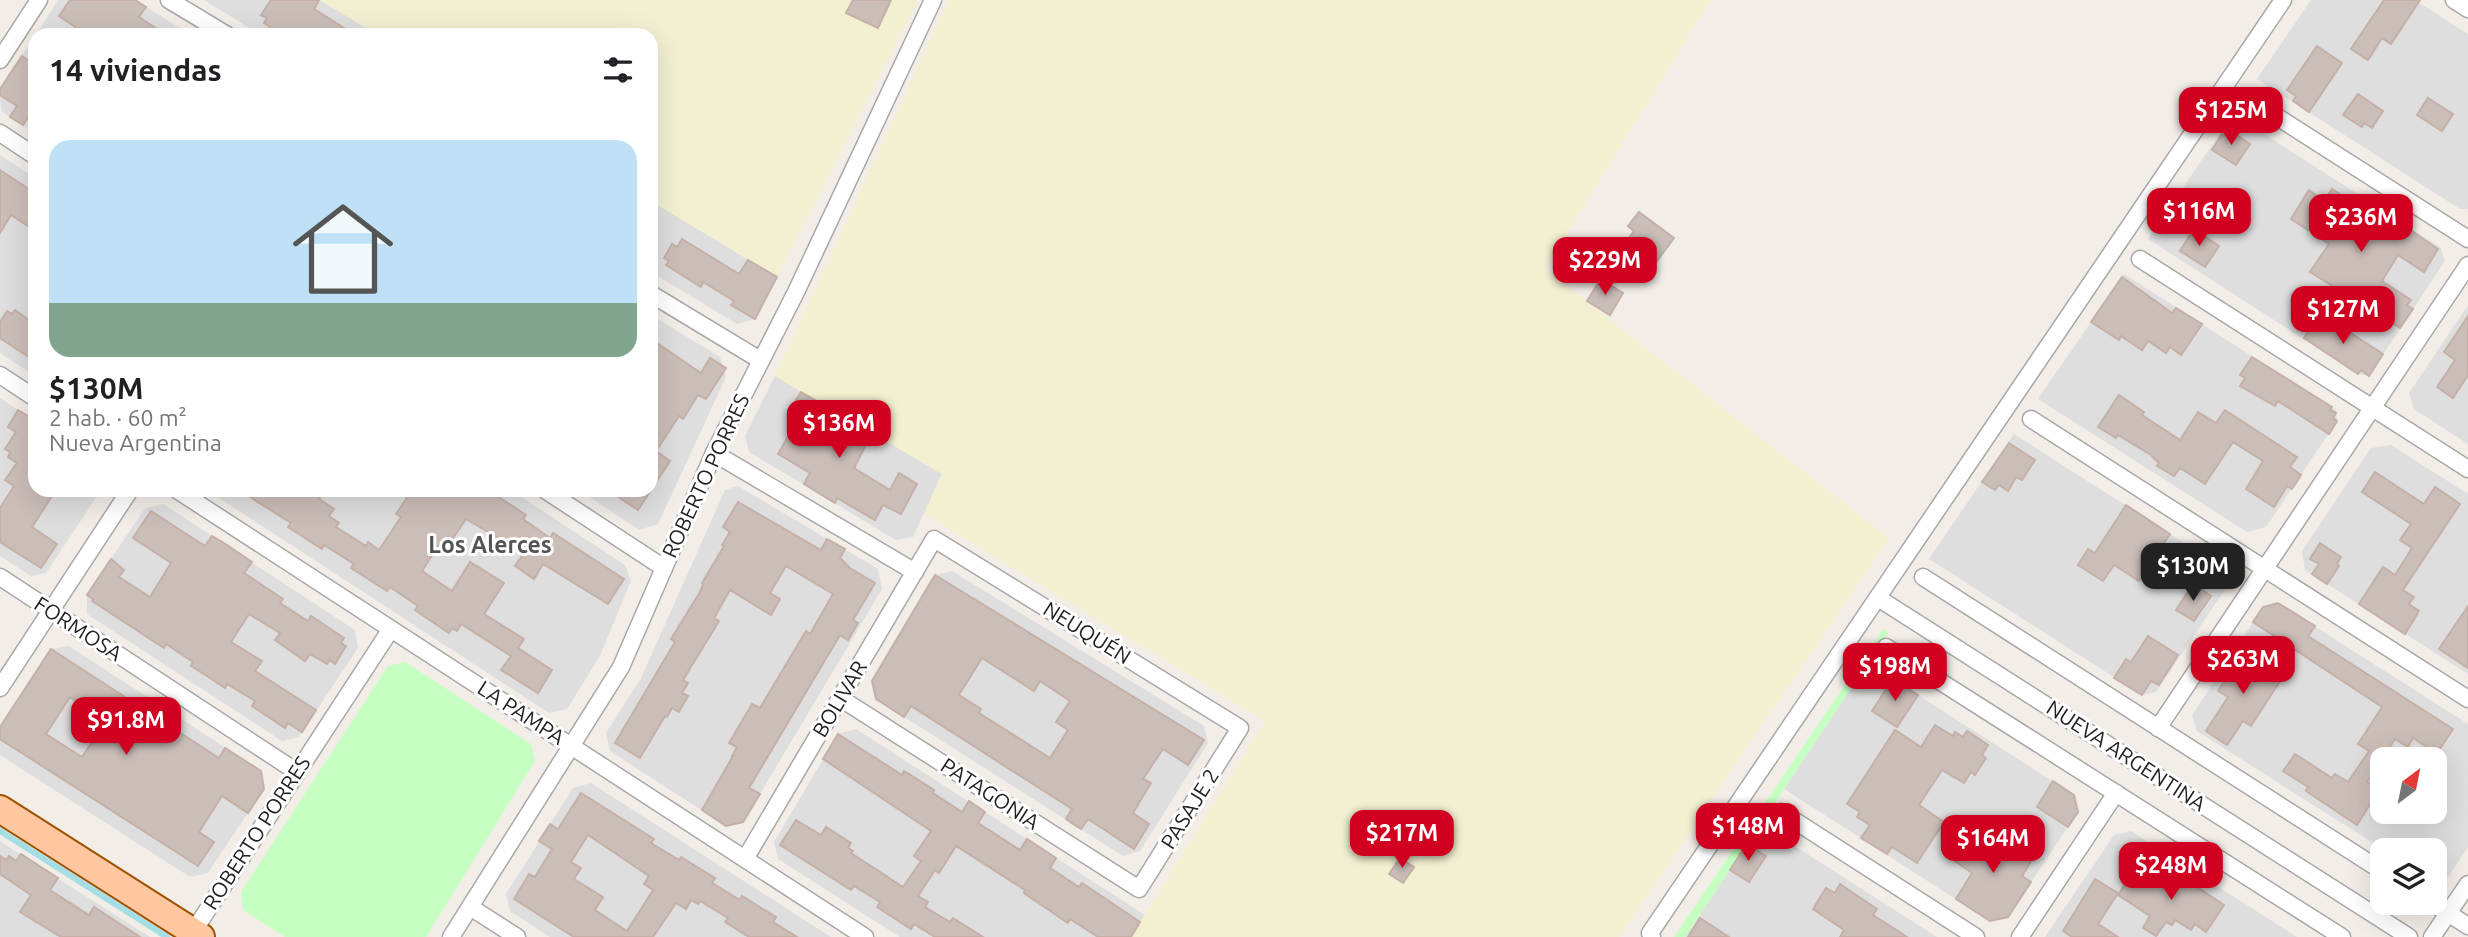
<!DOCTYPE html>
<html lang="es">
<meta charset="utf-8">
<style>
body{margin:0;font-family:Ubuntu,sans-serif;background:#f2f2f2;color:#202124;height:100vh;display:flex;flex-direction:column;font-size:26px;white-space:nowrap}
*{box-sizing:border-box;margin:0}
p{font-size:23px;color:#757577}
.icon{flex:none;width:38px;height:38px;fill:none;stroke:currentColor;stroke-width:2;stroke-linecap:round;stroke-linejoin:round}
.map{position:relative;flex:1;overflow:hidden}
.panel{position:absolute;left:28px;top:28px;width:630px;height:469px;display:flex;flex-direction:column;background:#fff;border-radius:21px;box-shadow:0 7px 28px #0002}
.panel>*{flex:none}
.needle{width:46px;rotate:32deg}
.fabs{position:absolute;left:2370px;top:747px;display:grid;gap:14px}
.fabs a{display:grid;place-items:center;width:77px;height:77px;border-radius:14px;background:#fff;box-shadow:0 7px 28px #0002;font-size:35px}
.price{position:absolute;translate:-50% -60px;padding:0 16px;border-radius:14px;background:#d20020;color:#fff;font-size:23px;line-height:46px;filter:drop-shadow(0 2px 4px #0008)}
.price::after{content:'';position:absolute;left:50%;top:42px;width:21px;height:16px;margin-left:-10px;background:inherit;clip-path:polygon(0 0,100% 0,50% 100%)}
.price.selected{background:#222;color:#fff}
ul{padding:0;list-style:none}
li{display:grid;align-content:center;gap:14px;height:371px;padding:0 21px}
li span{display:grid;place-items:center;height:217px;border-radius:21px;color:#555}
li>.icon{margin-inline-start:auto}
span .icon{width:126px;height:126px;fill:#fffc;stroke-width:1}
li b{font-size:30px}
h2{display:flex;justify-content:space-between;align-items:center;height:84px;padding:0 21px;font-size:30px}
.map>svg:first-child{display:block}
.residential{fill:#dfdede;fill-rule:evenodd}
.farmland{fill:#f2f0d1}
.park{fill:#c5ffc1}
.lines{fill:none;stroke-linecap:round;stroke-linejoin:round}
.stream{stroke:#a3dfe4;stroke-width:6}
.building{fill:#cbbeb9;stroke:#c5b0a7;stroke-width:2;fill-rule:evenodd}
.street-casing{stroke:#a8a8a8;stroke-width:19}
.primary-casing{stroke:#9e5200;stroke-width:30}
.street{stroke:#fff;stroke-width:16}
.primary{stroke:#ffc79f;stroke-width:26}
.labels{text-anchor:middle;stroke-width:6;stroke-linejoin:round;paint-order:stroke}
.street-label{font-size:21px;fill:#212121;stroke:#fff}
.neighbourhood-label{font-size:23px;font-weight:bold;fill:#545454;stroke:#fff}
</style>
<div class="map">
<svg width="2468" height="937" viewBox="0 0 2468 937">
<rect width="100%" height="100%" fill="#f2ede7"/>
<g class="residential">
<polygon points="58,0 135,0 191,35 36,35"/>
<polygon points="204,0 320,0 378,35 261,35"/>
<polygon points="2311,0 2415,0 2468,34 2468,209 2460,209 2257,79"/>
<polygon points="35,36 35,133 1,111 0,89"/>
<polygon points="2233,114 2440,247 2445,261 2369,376 2358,374 2148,239"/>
<polygon points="0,155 35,178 35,376 0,353"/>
<polygon points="651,201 777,277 755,319 737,324 651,272"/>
<polygon points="2124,274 2336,410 2337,421 2266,527 2247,532 2038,399"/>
<polygon points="2468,305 2468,444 2414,409 2409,393"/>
<polygon points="651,315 720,357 726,377 658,524 639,530 579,490 651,490"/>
<polygon points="775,376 942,474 913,537 896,540 749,452 745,436"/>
<polygon points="0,398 35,421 35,490 101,490 46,573 31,576 0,556"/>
<polygon points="2014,434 2223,568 2228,585 2156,692 2142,695 1929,559"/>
<polygon points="2391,445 2468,494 2468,674 2305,570 2302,551 2371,448"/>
<polygon points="738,486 878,569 882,589 744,821 726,826 610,751 606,733 641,678 725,490"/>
<polygon points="207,490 511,490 625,565 631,581 600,656 567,709 549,713"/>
<polygon points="163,504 355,630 358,648 299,737 282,741 87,614 87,595 145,508"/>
<polygon points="952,571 1204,726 1208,743 1140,851 1123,856 876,699 872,681 935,575"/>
<path d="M2278,603L2468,724V847L2447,879L2434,881V850H2384L2197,731L2192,715L2263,607ZM2382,760H2434V812H2382Z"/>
<polygon points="69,646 261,771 264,789 208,873 190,877 0,755 0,727 51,649"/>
<polygon points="1868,663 2074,795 2078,812 2008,917 1990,921 1784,789"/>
<polygon points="856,729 1145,915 1131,937 900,937 778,859 774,842 838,734"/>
<polygon points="591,783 831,937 550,937 510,911 506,894 573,788"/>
<polygon points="1760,824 1937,937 1685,937"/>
<polygon points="2131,831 2297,937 2045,937 2114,835"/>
<polygon points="0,841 46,871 150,937 0,937"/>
</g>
<g class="farmland">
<polygon points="320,0 918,0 777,277 651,201 651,35 378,35"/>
<polygon points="949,0 1711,0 1545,269 1889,538 1619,937 1131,937 1265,721 924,514 942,474 775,376"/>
</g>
<g class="park">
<polygon points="1883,629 1888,633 1685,937 1674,937"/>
<polygon points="405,662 531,744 535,761 426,937 285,937 243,910 241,892 388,666"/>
</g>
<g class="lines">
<polyline class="stream" points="0,831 167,937"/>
</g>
<g class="building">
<polygon points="70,0 135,0 146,7 139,17 166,35 108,35 100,30 97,35 87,35 59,16"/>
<polygon points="271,0 319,0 314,9 355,35 265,35 270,27 264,23 267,18 261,15"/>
<polygon points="853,0 891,0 878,28 846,13"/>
<polygon points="2384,0 2420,0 2391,44 2382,38 2368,60 2351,49"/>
<polygon points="2317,46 2342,63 2309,112 2293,101 2296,96 2287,90"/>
<polygon points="22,56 35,65 35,117 30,114 23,125 10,117 17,106 0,95 0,89"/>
<polygon points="2358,94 2383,111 2372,128 2364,123 2362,127 2343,115"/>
<polygon points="2428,98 2453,114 2442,131 2417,115"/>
<polygon points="2226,128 2250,144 2236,165 2212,150"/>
<polygon points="0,170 35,193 35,215 28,226 11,215 0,233"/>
<polygon points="2332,189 2355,204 2350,211 2395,240 2404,226 2438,249 2424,272 2398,255 2382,281 2411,300 2407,305 2413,309 2400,328 2310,272 2329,244 2291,219 2309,190 2324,201"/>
<polygon points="1639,212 1674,238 1648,273 1619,251 1634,231 1628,226"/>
<polygon points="2194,229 2219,246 2205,267 2180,251"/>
<polygon points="682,239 739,274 748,260 777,277 755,319 731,305 734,301 703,282 701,287 666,265 669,261 664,258 672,244 677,247"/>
<polygon points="2122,277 2172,313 2176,308 2202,324 2181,355 2170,347 2166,353 2148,341 2142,350 2121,336 2119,340 2091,322"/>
<polygon points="1601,279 1623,293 1610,315 1587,301"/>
<polygon points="15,310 35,324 35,361 0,338 0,322 7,311 12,314"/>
<polygon points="2320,313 2383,354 2369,376 2361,370 2358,374 2304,338"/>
<polygon points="2468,316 2468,375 2453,398 2437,387 2455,360 2444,352"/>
<polygon points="651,339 701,373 710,358 726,368 706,399 698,395 683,419 679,416 656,451 670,461 651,490"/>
<polygon points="2252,357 2332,407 2330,410 2336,413 2333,418 2337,421 2329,434 2278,401 2275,406 2240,386 2245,378 2240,375"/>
<polygon points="801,392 872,433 854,468 890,490 899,473 917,484 901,514 883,505 875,520 837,498 835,503 804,484 810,473 778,454 801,414 791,408"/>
<polygon points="2119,395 2144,412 2142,415 2180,440 2198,412 2216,423 2225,410 2297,457 2290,467 2301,475 2292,489 2287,486 2274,507 2246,489 2263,461 2233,442 2205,484 2180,468 2174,476 2157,466 2159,463 2151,455 2118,435 2116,438 2098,427"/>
<polygon points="18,410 35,420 35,490 56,490 32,527 57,544 41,568 0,542 0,508 14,486 5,480 17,463 8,457 10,452 5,449 16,432 8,427"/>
<polygon points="2009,443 2035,460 2022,480 2016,477 2008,491 1999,485 1995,490 1982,482"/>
<polygon points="2375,472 2424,504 2435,487 2460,504 2403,590 2414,597 2409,604 2419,611 2405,634 2359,604 2383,567 2395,575 2412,548 2400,540 2411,524 2362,492"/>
<polygon points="239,490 310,490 320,497 319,499 334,509 329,516 339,523 336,527 366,546 368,542 379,550 401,517 396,514 412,490 488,490 526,515 523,519 550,538 553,533 624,579 608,604 543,564 534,579 515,566 524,553 466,519 447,547 440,543 422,571 452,591 470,562 504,583 484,614 524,639 518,648 552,670 538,693 501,670 511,656 461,624 457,631 452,628 449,633 415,610 418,606 390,587 387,591 351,568 354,564 324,545 322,549 288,527 291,523"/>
<polygon points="608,490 651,490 638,510"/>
<polygon points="738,502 821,550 827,539 845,549 840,558 850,568 875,583 853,620 858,623 848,640 840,635 749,788 760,794 743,822 726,826 702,810 733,756 732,756 737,747 729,743 752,704 760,708 806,631 810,634 833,594 786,566 770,593 780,599 771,615 730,590 714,618 719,621 683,680 688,683 682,693 688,696 679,712 672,708 667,717 665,716 640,758 615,743 675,642 671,639 700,592 703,584 702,583 724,546 722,545 730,532 723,527"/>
<polygon points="2126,505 2170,534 2139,581 2114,565 2103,581 2078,565 2088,549 2095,553"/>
<polygon points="151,511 205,546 212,536 224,543 252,562 244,573 283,599 280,603 308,621 311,616 344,638 341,643 346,646 335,664 330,660 327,664 310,654 305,661 275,640 280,633 249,614 231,642 262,661 255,671 316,710 302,732 288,723 285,728 252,706 255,701 227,684 225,688 210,678 191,666 193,662 166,644 164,648 92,601 93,599 87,595 111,559 124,570 119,577 150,597 171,563 133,538"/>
<polygon points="2320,543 2341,557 2337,564 2339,566 2327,584 2312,574 2319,564 2310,559"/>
<path d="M935,575L1204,740L1188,765L1163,749L1143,779L1151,783L1133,813L1149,824L1134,849L1088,819L1081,829L1073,824L1066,819L1072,809L911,706L904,717L876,699L872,681ZM982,658L1034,691L1040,681L1070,701L1056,722L1068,730L1050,758L979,713L981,709L959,695Z"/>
<polygon points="2193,584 2211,596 2194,621 2176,610"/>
<polygon points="2278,603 2315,626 2308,636 2453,729 2439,750 2434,746 2431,750 2413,738 2408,747 2395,739 2367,782 2379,790 2357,825 2306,791 2308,787 2283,771 2295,754 2332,778 2335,774 2348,782 2369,751 2358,744 2382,707 2253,622 2263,607"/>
<polygon points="2468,606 2468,668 2439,649"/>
<polygon points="2148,636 2178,655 2159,685 2151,681 2142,695 2114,678 2126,659 2131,662"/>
<path d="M51,649L219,758L225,748L261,771L264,789L248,813L222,796L199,832L214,842L198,866L0,739V727ZM70,697L105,722L82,757L46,734Z"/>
<polygon points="2239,649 2282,678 2251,726 2243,721 2227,745 2206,731 2228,697 2218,691 2232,669 2228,666"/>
<polygon points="1893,679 1918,695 1897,727 1872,711"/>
<polygon points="1935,725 1953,736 1955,732 1963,737 1967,731 1988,745 1982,755 1986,758 1975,775 1971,772 1964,783 1942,770 1919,805 1944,822 1917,863 1892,847 1887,854 1861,838 1870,825 1857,817 1860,812 1847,804 1895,730 1921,747"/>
<polygon points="838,734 902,775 904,771 934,790 933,793 962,812 969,801 985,812 978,823 1020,850 1027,839 1056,858 1050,868 1079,887 1082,883 1140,922 1131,937 1098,937 1070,919 1068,923 1024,893 1025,890 956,846 939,873 935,870 918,896 928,902 925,907 950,922 953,918 983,937 935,937 914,924 911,929 877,907 880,902 854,886 851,890 780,845 796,820 821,835 826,827 851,843 848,848 853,851 851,853 903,887 921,861 914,856 931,831 823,759"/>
<polygon points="2053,781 2074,795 2078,812 2068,827 2037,807"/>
<path d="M581,793L654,839L651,843L679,860L681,857L715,878L712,883L740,900L742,896L776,917L773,922L797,937H749L725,922L728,918L700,901L698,904L691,900L686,909L676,903L653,937H574L514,899L529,874L535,877L552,849L539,841L550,824L558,829ZM588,835L649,876L644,884L653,890L627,931L595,910L603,897L574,879L581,868L571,862Z"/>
<polygon points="1978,825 2011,847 2014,842 2035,855 2022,876 2031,882 2008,917 1990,921 1956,899 1972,873 1955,861"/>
<polygon points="1747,844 1766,856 1749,882 1730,870"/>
<polygon points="21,854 58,878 50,890 89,915 94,907 140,937 61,937 20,912 31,895 0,874 0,856 6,860 9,856 16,861"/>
<polygon points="1400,858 1414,867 1403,883 1389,874"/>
<polygon points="2135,869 2167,890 2180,869 2200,882 2197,887 2224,905 2206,932 2195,924 2191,930 2175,920 2172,925 2166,922 2156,936 2143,928 2150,916 2118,895"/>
<polygon points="2095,879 2118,893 2098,924 2118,937 2072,937 2063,931"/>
<polygon points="1840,884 1877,909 1873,915 1907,937 1840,937 1844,930 1813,909 1826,888 1835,893"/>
<polygon points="1700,918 1729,937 1688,937"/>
</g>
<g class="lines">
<g class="street-casing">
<g id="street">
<polyline points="169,0 227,35"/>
<polyline points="2454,0 2468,9"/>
<polyline points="0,60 39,0"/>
<polyline points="2251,100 2468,239"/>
<polyline points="0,133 35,156"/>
<polyline points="2140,259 2468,469"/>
<polyline points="651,294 760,360"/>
<polyline points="0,375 35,398"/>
<polyline points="2031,419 2468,699"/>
<polyline points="714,453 915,572"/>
<polyline points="177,490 865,937"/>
<polyline points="545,490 664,568"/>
<polyline points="0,577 297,772"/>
<polyline points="1923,577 2382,871"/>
<polyline points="1878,598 2409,937"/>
<polyline points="1886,647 2342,937"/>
<polyline points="0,688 130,490"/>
<polyline points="2158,728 2468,265"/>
<polyline points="1781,812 1976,937"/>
<polyline points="745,859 934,539 1240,728 1139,889 840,698"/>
<polyline points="2432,903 2468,926"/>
<polyline points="470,907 517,937"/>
<polyline points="193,932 391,629"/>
<polyline points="451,937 621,667 714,453 796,292 933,0"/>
<polyline points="1652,937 1650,933 2283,0"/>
<polyline points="2020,937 2116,793"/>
<polyline points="2432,937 2468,884"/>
</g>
</g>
<g class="primary-casing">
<polyline id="primary" points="0,809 201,937"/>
</g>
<use href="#street" class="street"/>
<use href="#primary" class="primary"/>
</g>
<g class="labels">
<g class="street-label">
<text transform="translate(706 476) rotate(-65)" y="7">ROBERTO PORRES</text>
<text transform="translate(78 629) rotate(33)" y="7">FORMOSA</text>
<text transform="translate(1087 633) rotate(32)" y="7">NEUQUÉN</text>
<text transform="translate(840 699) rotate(-59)" y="7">BOLIVAR</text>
<text transform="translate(521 713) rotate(33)" y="7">LA PAMPA</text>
<text transform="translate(2126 756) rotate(33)" y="7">NUEVA ARGENTINA</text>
<text transform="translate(990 794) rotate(33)" y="7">PATAGONIA</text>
<text transform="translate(1190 809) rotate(-58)" y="7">PASAJE 2</text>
<text transform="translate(257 833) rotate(-57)" y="7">ROBERTO PORRES</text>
</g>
<g class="neighbourhood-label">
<text x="490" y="553">Los Alerces</text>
</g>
</g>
</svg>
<div class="fabs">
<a><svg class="needle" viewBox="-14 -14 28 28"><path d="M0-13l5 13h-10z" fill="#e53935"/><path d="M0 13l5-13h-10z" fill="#757577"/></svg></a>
<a><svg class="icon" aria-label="layers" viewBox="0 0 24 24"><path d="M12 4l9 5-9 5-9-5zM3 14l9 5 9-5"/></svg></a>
</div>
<b class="price" style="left:2231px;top:147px">$125M</b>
<b class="price" style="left:2199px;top:248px">$116M</b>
<b class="price" style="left:2361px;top:254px">$236M</b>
<b class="price" style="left:1605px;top:297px">$229M</b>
<b class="price" style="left:2343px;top:346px">$127M</b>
<b class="price" style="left:839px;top:460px">$136M</b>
<b class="price selected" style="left:2193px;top:603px">$130M</b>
<b class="price" style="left:2243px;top:696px">$263M</b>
<b class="price" style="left:1895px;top:703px">$198M</b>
<b class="price" style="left:126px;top:757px">$91.8M</b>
<b class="price" style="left:1748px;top:863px">$148M</b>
<b class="price" style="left:1402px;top:870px">$217M</b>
<b class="price" style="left:1993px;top:875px">$164M</b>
<b class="price" style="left:2171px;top:902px">$248M</b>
<section class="panel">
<h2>14 viviendas<svg class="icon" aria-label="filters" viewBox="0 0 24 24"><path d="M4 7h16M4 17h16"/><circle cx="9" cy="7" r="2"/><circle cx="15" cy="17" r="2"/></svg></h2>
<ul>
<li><span style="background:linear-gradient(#bfe0f5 75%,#7fa58c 0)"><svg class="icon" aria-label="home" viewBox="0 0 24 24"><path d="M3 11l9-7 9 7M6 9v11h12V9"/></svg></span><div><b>$130M</b><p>2 hab. · 60 m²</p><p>Nueva Argentina</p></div></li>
</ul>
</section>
</div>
